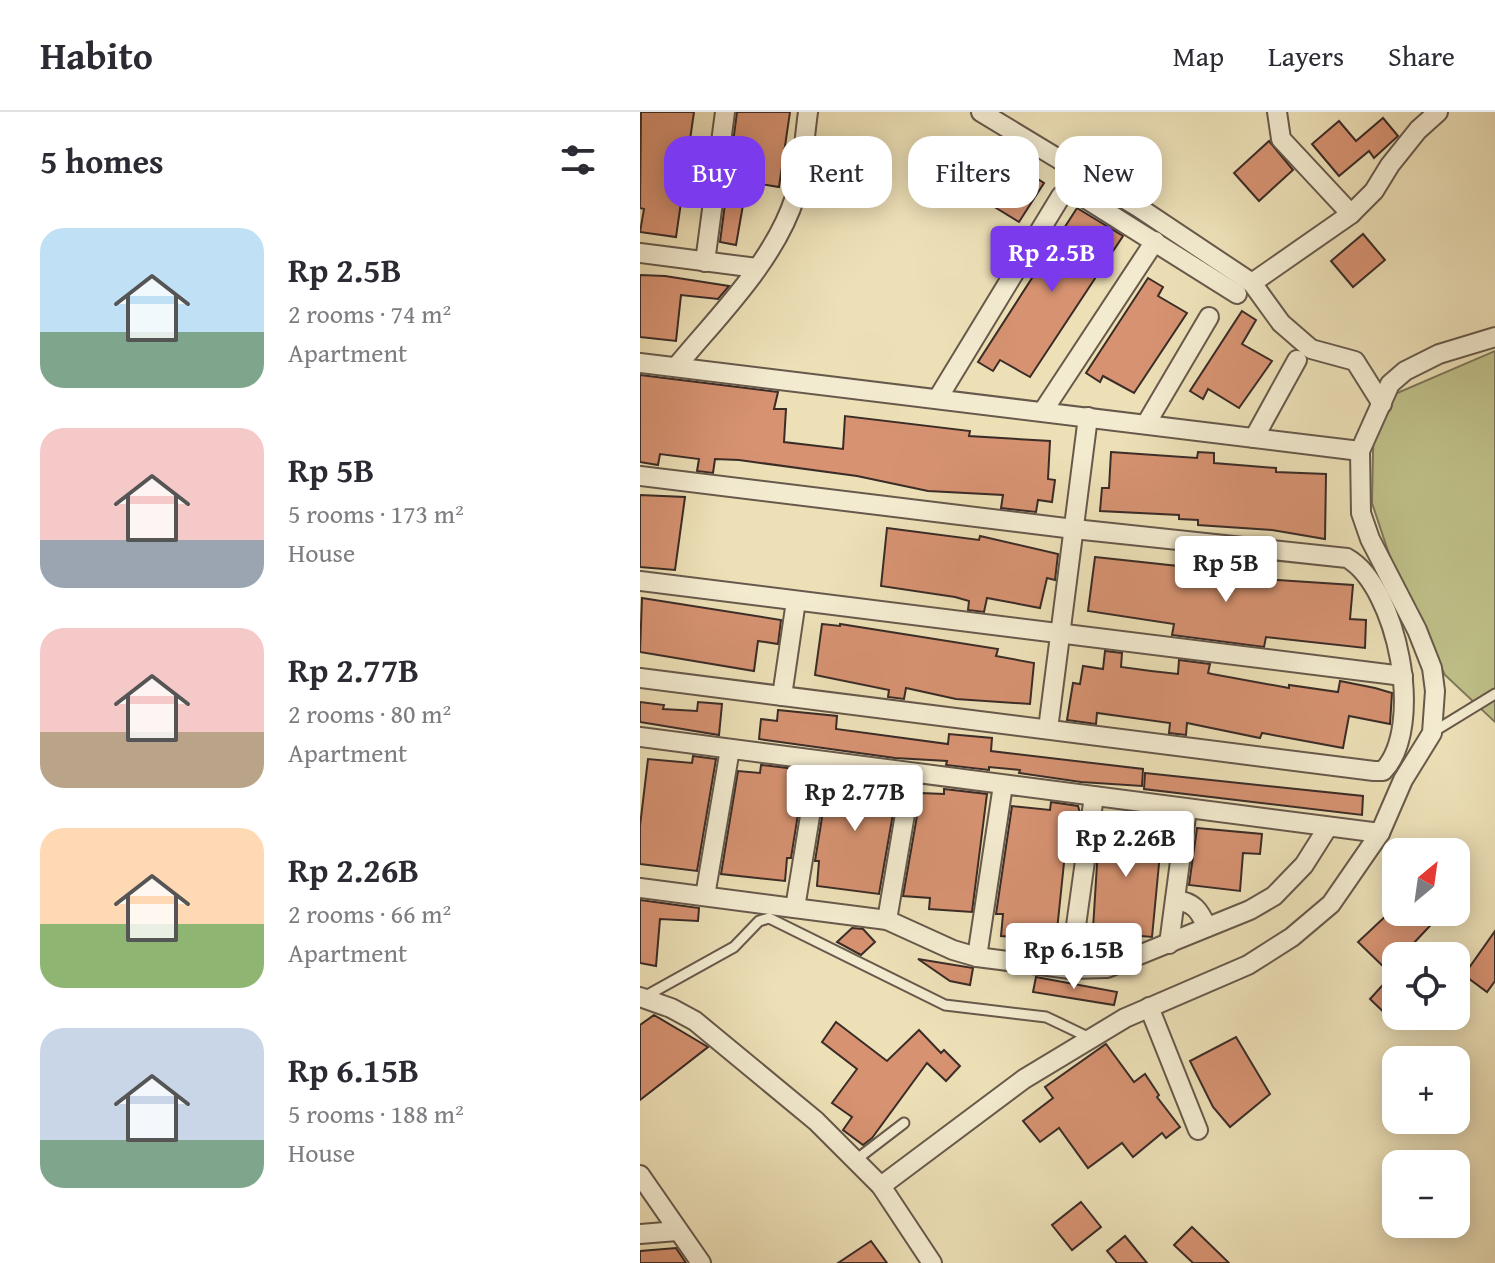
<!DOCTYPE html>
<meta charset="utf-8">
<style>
body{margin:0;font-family:"Gentium Book Plus",serif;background:#f7f7f7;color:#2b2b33;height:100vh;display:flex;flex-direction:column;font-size:30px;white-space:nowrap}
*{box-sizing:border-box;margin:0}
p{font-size:26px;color:#7c7c81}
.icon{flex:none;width:44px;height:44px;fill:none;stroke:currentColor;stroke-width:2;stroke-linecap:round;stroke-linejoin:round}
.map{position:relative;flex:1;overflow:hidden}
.side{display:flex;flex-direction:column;background:#fff;width:640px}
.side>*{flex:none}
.banner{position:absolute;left:24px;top:24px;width:710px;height:72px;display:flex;gap:16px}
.needle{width:52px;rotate:29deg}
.fabs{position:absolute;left:742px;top:726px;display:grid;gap:16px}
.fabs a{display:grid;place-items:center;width:88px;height:88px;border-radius:16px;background:#fff;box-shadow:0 4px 20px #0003;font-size:40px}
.price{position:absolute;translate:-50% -68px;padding:0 18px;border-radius:8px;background:#fff;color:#222;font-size:26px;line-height:52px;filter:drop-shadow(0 2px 4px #0008)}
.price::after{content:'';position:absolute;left:50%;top:48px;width:24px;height:18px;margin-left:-12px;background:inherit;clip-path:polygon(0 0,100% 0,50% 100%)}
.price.on{background:#7c3aed;color:#fff}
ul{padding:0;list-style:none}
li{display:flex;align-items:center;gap:24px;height:200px;padding:0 40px}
li span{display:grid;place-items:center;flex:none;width:224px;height:160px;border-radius:24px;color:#555}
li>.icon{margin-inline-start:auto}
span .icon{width:96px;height:96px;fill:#fffc;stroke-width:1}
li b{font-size:34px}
h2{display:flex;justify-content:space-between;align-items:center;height:96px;padding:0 40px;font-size:34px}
.tag{padding:0 28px;border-radius:24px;background:#fff;box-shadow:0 4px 20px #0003;font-size:28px;line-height:72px}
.tag.on{background:#7c3aed;color:#fff}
header{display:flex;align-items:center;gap:48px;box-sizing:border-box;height:112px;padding:0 40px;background:#fff;border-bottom:2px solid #e1e1e2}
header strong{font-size:38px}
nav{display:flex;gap:44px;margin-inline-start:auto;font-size:28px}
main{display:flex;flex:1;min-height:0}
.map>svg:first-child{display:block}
.green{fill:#bfc089;stroke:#7c7658;stroke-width:2}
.building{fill:#d69271;stroke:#3a2c27;stroke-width:2}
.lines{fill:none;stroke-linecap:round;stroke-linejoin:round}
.service-casing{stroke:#67594b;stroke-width:13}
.minor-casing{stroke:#67594b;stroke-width:22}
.service{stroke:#f3ebd0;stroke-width:9}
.minor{stroke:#f3ebd0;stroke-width:18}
</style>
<header>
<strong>Habito</strong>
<nav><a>Map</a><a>Layers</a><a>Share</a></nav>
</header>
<main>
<section class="side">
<h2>5 homes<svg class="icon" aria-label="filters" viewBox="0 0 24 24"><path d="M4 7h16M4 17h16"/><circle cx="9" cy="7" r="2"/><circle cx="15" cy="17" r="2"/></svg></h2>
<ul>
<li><span style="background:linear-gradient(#bfe0f5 65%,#7fa58c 0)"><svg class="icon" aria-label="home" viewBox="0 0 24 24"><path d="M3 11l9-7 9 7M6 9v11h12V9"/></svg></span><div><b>Rp 2.5B</b><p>2 rooms · 74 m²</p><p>Apartment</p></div></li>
<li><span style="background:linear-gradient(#f6c9c9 70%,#9aa5b1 0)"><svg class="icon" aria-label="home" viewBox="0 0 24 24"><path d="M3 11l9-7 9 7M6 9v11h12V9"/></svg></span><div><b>Rp 5B</b><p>5 rooms · 173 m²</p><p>House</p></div></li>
<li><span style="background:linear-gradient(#f6c9c9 65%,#b9a48a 0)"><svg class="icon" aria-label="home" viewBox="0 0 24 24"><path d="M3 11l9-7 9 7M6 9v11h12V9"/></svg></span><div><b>Rp 2.77B</b><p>2 rooms · 80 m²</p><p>Apartment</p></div></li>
<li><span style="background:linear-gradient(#ffd9b3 60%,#8fb573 0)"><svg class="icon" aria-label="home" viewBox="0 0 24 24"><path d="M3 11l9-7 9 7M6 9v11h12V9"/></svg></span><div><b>Rp 2.26B</b><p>2 rooms · 66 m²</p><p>Apartment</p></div></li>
<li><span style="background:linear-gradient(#c9d6e8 70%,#7fa58c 0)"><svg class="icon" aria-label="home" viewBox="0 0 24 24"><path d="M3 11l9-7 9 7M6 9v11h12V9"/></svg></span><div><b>Rp 6.15B</b><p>5 rooms · 188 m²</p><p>House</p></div></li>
</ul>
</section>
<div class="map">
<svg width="855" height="1151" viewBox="0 0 855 1151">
<rect width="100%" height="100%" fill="#ede0b7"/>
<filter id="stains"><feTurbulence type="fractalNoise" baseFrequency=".0025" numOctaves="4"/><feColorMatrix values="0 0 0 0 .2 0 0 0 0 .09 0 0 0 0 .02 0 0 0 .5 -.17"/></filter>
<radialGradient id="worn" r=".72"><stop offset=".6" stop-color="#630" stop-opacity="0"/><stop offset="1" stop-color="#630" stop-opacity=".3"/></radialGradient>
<polygon class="green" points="855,239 855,610 805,563 760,475 732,391 734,291"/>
<g class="building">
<polygon points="1,0 54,0 36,125 0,120 4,97 0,96"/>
<polygon points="97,0 150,0 139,75 107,70 96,133 80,130"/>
<polygon points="743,6 758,24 734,46 729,39 699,64 672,32 699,9 716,29"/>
<polygon points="629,29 653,58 619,89 594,61"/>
<polygon points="373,51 404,71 379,110 348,91"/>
<polygon points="437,96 483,124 390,265 360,248 353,259 338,250"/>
<polygon points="723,122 745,148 713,175 691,149"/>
<polygon points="0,163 25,164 89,174 78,187 41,183 36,229 0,225"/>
<polygon points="508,166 523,175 518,184 547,201 494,281 463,264 460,270 446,261"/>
<polygon points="602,199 616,208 602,232 632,249 599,296 568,277 563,287 550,279"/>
<polygon points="0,263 138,280 134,297 146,297 144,330 203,337 205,304 330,319 329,324 410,329 408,367 415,368 412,390 398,388 396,400 361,396 363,383 288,379 217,364 99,348 75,347 73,361 57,359 59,347 20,342 18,353 0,350"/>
<polygon points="471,340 557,346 558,340 574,341 574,351 636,356 636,360 686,362 685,427 632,418 558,413 558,408 539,407 539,403 460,399 462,376 469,376"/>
<polygon points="0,383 45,385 35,458 0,455"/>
<polygon points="247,416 339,428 340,424 418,442 415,468 407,466 400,496 347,486 344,500 328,498 329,489 315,485 241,474"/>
<polygon points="455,445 621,463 621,467 713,473 710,507 726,508 725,536 626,525 624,535 532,523 534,512 448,499"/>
<polygon points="2,486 141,508 138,532 118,529 114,559 0,540"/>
<polygon points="182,512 200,514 200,512 358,537 356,544 394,551 390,592 316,587 266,576 264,587 248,585 249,578 175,563"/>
<polygon points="465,539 482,541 481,555 511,559 538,562 539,548 570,552 568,561 572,562 649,576 649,573 698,580 700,569 735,576 752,581 750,612 709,604 703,636 622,621 620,626 547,611 546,623 529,621 530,611 457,601 456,612 427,608 433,571 440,572 443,554 463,557"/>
<polygon points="0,590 24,593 23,597 57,599 58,590 82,592 79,623 0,610"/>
<polygon points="138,598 197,604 196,617 308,632 309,622 352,626 351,639 503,657 502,674 441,670 379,661 380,658 349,655 349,658 306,653 307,649 255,646 119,627 121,607 137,609"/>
<polygon points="53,644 76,647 57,759 0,752 0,714 8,647 52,651"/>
<polygon points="121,653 156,657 153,702 158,702 151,746 147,746 145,769 81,762 98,659 120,661"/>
<polygon points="505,661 723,684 722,703 504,677"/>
<polygon points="189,662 253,670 252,679 257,679 239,782 177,774 179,749 175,749"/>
<polygon points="304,677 347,682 332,800 289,797 290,786 263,784 281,681 304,682"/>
<polygon points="411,690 438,694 440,701 437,723 427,722 416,828 361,824 363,802 356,802 372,694 410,698"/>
<polygon points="464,703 523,710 512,825 479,822 478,835 452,833 457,752"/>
<polygon points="557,716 622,722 620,742 603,741 600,779 549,773"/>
<polygon points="0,788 59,796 58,809 20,807 16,854 0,851"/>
<polygon points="750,800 803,800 771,834 782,844 756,844 756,912 730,887 752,863 718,830"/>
<polygon points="212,816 223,817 235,830 221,843 197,830"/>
<polygon points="855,819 855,869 847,880 824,863"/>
<polygon points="278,847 333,856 330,873 310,869"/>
<polygon points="396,865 477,880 474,893 393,880"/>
<polygon points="14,903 68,935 0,988 0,913"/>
<polygon points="196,910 247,949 279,918 301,941 304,938 320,954 306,969 287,951 232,1026 223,1033 203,1018 212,1005 192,991 217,957 182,930"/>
<polygon points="596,925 630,982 590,1015 573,995 550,949"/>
<polygon points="466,932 494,970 505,962 519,983 517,985 540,1015 526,1026 522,1021 493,1045 482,1031 448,1056 419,1016 400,1030 383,1009 413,986 405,975"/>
<polygon points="441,1090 461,1115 432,1138 412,1113"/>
<polygon points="552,1115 589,1151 553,1151 534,1133"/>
<polygon points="485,1124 507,1151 477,1151 467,1139"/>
<polygon points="231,1129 247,1151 198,1151"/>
<polygon points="36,1136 46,1151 0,1151 0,1139"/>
</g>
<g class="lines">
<g class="service-casing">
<g id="service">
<polyline points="793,620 855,582"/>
<polyline points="4,885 94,835 119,809 129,806 305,893 406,905 450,926"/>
<polyline points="217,1047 264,1011"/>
</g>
</g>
<g class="minor-casing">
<g id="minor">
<polyline points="341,0 498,95 612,171 641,211 671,237 715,249 742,292"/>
<polyline points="637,0 641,27 711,102"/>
<polyline points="0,141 117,156"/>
<polyline points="65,150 85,0"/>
<polyline points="612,171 711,102 734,79 750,53 778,18 798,0"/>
<polyline points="0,251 720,339"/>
<path d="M36,255C78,204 134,150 155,85C163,58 164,28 168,0"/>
<polyline points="298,286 421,84 435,80 597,182"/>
<polyline points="403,299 515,129"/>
<polyline points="506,312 569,205"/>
<polyline points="614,326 657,248"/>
<path d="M0,364L434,417L707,446C757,474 786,615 743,659H734L0,566"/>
<polyline points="0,469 763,564"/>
<polyline points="142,584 156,489"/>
<polyline points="408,617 448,305"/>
<polyline points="0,625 740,721"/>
<polyline points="0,776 247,808 313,838 337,845 430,857 467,856 610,798 634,784 664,753 688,715"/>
<polyline points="65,784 90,637"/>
<path d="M535,788C554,790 559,798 567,815"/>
<polyline points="155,796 179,649"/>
<polyline points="247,808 272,661"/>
<polyline points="529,832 547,697"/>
<polyline points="337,845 363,673"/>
<polyline points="430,857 454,684"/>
<polyline points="0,885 31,896 55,909 176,1009 241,1074 292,1151"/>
<polyline points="509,895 558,1018"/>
<polyline points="0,1063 61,1151"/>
<polyline points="241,1074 384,967 485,906 608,853 652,825 691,792 740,721 763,668 792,621 795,579 792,556 777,518 730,427 721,401 720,339 750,272 765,259 799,242 855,225"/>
<polyline points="0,1122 37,1119"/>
</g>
</g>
<use href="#service" class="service"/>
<use href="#minor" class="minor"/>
</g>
<rect width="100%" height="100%" filter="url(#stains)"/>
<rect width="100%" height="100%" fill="url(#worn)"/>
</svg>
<div class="fabs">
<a><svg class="needle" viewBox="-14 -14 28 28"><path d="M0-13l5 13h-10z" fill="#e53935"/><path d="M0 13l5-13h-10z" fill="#7c7c81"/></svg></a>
<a><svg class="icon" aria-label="locate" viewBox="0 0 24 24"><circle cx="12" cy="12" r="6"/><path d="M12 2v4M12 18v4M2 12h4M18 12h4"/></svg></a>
<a>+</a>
<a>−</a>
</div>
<b class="price on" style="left:412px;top:182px">Rp 2.5B</b>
<b class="price" style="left:586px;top:492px">Rp 5B</b>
<b class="price" style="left:215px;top:721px">Rp 2.77B</b>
<b class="price" style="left:486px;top:767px">Rp 2.26B</b>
<b class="price" style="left:434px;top:879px">Rp 6.15B</b>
<div class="banner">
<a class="tag on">Buy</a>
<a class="tag">Rent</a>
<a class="tag">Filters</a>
<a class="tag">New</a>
</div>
</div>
</main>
